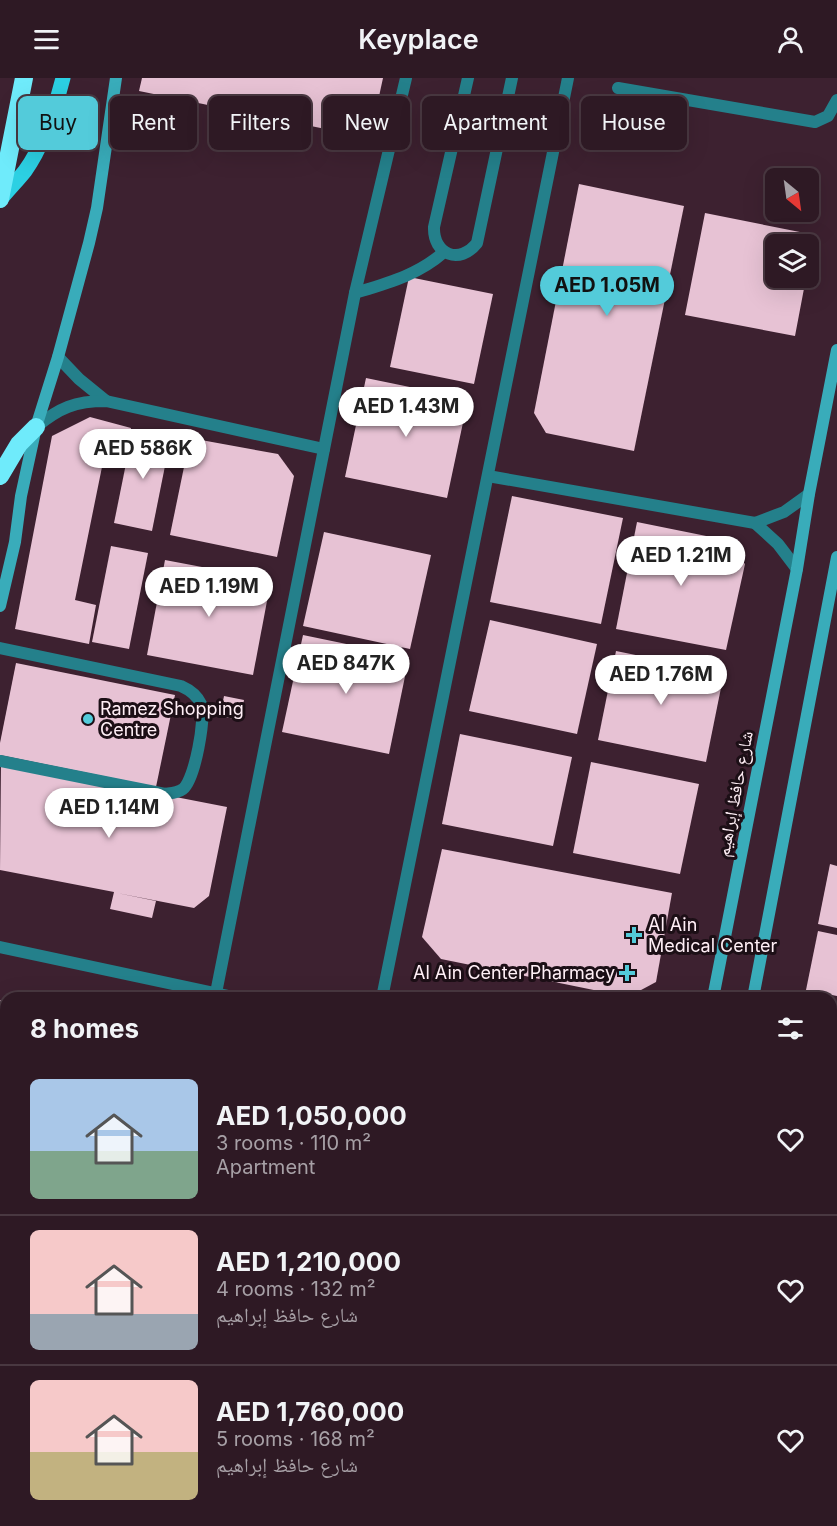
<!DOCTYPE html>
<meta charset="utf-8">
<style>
body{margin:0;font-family:Inter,"Noto Naskh Arabic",sans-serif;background:#36222c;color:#f1f3f6;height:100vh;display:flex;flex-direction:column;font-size:22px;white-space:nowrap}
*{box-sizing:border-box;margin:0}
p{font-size:20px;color:#a7a0a6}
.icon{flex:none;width:33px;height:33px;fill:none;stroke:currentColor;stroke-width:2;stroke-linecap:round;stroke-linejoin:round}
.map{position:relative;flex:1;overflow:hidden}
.details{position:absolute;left:0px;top:914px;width:837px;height:536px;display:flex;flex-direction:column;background:#2e1924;border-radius:18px 18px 0 0;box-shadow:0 6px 24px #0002,0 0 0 2px #493841}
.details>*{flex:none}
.hud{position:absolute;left:18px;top:18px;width:801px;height:54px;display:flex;gap:12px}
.needle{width:39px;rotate:151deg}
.tools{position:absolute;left:765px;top:90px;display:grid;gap:12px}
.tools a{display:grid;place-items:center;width:54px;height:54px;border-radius:9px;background:#2e1924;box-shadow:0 6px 24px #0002,0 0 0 2px #493841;font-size:30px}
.price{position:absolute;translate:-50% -51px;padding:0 14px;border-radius:21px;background:#fff;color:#222;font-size:20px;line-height:39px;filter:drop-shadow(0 2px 3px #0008)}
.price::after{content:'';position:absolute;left:50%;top:36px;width:18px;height:14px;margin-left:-9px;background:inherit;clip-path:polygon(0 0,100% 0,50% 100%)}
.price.active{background:#53cbda;color:#111}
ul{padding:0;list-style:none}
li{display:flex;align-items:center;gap:18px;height:150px;padding:0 30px}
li+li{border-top:2px solid #493841}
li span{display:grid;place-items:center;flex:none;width:168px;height:120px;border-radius:9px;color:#555}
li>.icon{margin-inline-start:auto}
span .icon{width:72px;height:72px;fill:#fffc;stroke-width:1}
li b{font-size:26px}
h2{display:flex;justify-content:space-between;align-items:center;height:72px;padding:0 30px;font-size:26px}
.pill{padding:0 21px;border-radius:9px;background:#2e1924;box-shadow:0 6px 24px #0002,0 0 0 2px #493841;font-size:21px;line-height:54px}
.pill.active{background:#53cbda;color:#111}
header{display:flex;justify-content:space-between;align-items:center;height:78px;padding:0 30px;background:#2e1924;font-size:27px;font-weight:600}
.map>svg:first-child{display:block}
.building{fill:#e7c2d4}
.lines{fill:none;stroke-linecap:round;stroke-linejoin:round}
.lane{stroke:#24808b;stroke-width:12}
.street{stroke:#24808b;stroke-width:12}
.secondary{stroke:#39acba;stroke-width:12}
.primary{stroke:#2cd0e3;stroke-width:15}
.highway{stroke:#6febfb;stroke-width:18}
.poi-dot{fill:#53cbda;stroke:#1c0f16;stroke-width:2}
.labels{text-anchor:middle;stroke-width:6;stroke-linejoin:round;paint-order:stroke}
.poi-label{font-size:18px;fill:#ffeff6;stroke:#1c0f16;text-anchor:start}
.street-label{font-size:18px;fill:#ffeff6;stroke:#1c0f16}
</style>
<header><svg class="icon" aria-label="menu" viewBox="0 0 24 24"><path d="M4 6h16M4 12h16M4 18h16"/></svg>Keyplace<svg class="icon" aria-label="person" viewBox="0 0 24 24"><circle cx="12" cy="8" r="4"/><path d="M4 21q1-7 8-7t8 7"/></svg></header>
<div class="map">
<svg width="837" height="1448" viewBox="0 0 837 1448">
<rect width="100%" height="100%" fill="#3d2130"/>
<g class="building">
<polygon points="142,0 383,0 370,60 139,13"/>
<polygon points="579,106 684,128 634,373 546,355 534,335"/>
<polygon points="705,135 815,157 810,182 808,166 776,166 776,200 806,200 795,258 685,237"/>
<polygon points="409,199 493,216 474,306 390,289"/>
<polygon points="366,300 468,321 447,420 345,399"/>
<polygon points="90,339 131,350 124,387 103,384 75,522 96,527 89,566 15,551 52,358"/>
<polygon points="133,351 171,358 152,453 114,445"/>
<polygon points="190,360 278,376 294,398 277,479 170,457"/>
<polygon points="512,418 623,440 601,546 490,524"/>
<polygon points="637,444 721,461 745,486 726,572 616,551"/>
<polygon points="324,454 431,477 410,571 303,548"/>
<polygon points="111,468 148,475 129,571 92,564"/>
<polygon points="165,482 271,502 253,597 147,577"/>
<polygon points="490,542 597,566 577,656 469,633"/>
<polygon points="303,557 409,579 389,676 282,654"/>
<polygon points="616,573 724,595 706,684 598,662"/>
<polygon points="16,585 175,617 156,709 0,677 0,665"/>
<polygon points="224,618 244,622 240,642 220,638"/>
<polygon points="460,656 572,679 553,768 442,746"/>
<polygon points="591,684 699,706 680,796 573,775"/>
<polygon points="1,685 227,729 209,818 194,830 117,815 156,823 152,840 110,831 114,814 0,792"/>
<polygon points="442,771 672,815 656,904 628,919 441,881 422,859"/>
<polygon points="830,786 837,788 837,850 818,846"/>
<polygon points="818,853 837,857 837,918 806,912"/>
<polygon points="0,922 6,923 6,1035 0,1034"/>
<polygon points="831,981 837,982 837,1042 831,1040"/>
<polygon points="831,1048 837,1049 832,1083 831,1083"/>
<polygon points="836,1086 837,1086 837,1123 831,1122 831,1110"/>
<polygon points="831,1126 837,1128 837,1178 835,1177 832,1190"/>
<polygon points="0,1171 6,1172 6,1274 0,1272"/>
<polygon points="831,1193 837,1195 837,1252 831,1251"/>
<polygon points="831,1263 837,1264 837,1320 831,1319"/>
<polygon points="0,1358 6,1359 6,1443 158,1443 157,1448 0,1448"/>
<polygon points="831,1400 837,1402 836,1448 764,1448 765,1443 831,1443"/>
<polygon points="224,1443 368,1443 366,1448 222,1448"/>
<polygon points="390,1443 541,1443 540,1448 389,1448"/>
<polygon points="722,1443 759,1443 758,1448 743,1448"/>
</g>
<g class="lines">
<g class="lane">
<path d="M468,0L434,149C433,177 460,187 477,165L512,0"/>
<polyline points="618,10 815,44 828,38 837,22"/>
<path d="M355,215C388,205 418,197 444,174"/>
<path d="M0,570L181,608C190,612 197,617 201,626C206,640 195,701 183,711C177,715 172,715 165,716L0,683"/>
<polyline points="0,1078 6,1080"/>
<polyline points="0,1289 6,1291"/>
<polyline points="0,1343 6,1345"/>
</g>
<g class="street">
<polyline points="58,279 79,301 106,323"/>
<path d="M36,349C59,330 75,323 106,323L324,371"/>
<polyline points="488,398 755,445 784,434 809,416"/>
<polyline points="755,445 778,466 797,491"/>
<polyline points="0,869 238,920"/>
<polyline points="216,915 355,215 406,0"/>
<polyline points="382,920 568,0"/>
<polyline points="831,963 837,963"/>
<polyline points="193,1448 194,1443"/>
</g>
<g class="secondary">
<polyline points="0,528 15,464 21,418 36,349 58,279 89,165 97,130 116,0"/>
<polyline points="713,920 797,491 809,416 837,272"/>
<polyline points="753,920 837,479"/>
<polyline points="607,1448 608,1443"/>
<polyline points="649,1448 650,1443"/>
</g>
<path class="primary" d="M0,122C8,112 17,103 25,93C44,67 55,31 63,0"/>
<g class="highway">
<polyline points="0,121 24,0"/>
<polyline points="0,398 19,366 36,349"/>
</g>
</g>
<g class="poi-dot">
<circle cx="88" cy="641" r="6"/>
<path d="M631 848h6v6h6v6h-6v6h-6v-6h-6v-6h6z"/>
<path d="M624 886h6v6h6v6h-6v6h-6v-6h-6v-6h6z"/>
</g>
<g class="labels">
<g class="poi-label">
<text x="100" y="637">Ramez Shopping<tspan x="100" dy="21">Centre</tspan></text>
<text x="648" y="853">Al Ain<tspan x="648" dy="21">Medical Center</tspan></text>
<text x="615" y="901" text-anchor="end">Al Ain Center Pharmacy</text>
</g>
<g class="street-label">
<text transform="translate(735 716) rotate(-79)" y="6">شارع حافظ إبراهيم</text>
</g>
</g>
</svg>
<div class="tools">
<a><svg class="needle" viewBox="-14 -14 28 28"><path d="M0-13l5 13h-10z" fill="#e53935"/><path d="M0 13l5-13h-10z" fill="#a7a0a6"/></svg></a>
<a><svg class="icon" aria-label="layers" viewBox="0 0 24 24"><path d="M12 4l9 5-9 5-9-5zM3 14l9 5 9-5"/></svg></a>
</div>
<b class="price active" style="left:607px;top:239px">AED 1.05M</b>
<b class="price" style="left:406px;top:360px">AED 1.43M</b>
<b class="price" style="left:143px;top:402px">AED 586K</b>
<b class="price" style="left:681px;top:509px">AED 1.21M</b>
<b class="price" style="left:209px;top:540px">AED 1.19M</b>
<b class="price" style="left:346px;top:617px">AED 847K</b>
<b class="price" style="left:661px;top:628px">AED 1.76M</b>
<b class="price" style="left:109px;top:761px">AED 1.14M</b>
<div class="hud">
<a class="pill active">Buy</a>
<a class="pill">Rent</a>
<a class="pill">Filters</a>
<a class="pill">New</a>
<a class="pill">Apartment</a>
<a class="pill">House</a>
</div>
<section class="details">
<h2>8 homes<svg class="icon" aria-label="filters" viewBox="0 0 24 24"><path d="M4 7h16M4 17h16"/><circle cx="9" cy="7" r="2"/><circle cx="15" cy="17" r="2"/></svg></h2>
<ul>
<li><span style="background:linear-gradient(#a9c7e8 60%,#7fa58c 0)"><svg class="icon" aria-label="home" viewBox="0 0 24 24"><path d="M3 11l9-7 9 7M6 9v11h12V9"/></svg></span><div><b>AED 1,050,000</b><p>3 rooms · 110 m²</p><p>Apartment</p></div><svg class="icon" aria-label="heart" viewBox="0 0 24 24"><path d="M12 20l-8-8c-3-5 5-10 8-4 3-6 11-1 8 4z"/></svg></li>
<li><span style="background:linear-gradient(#f6c9c9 70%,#9aa5b1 0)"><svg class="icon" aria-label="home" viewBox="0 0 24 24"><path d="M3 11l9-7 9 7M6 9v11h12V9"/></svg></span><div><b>AED 1,210,000</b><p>4 rooms · 132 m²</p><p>شارع حافظ إبراهيم</p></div><svg class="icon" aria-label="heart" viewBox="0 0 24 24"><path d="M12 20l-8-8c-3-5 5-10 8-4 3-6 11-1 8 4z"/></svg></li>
<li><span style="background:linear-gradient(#f6c9c9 60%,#c2b280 0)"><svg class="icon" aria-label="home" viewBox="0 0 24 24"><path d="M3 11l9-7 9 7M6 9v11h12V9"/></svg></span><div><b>AED 1,760,000</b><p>5 rooms · 168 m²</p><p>شارع حافظ إبراهيم</p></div><svg class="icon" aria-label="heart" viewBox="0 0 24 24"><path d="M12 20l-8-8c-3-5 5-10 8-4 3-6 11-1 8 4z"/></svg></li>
</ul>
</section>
</div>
